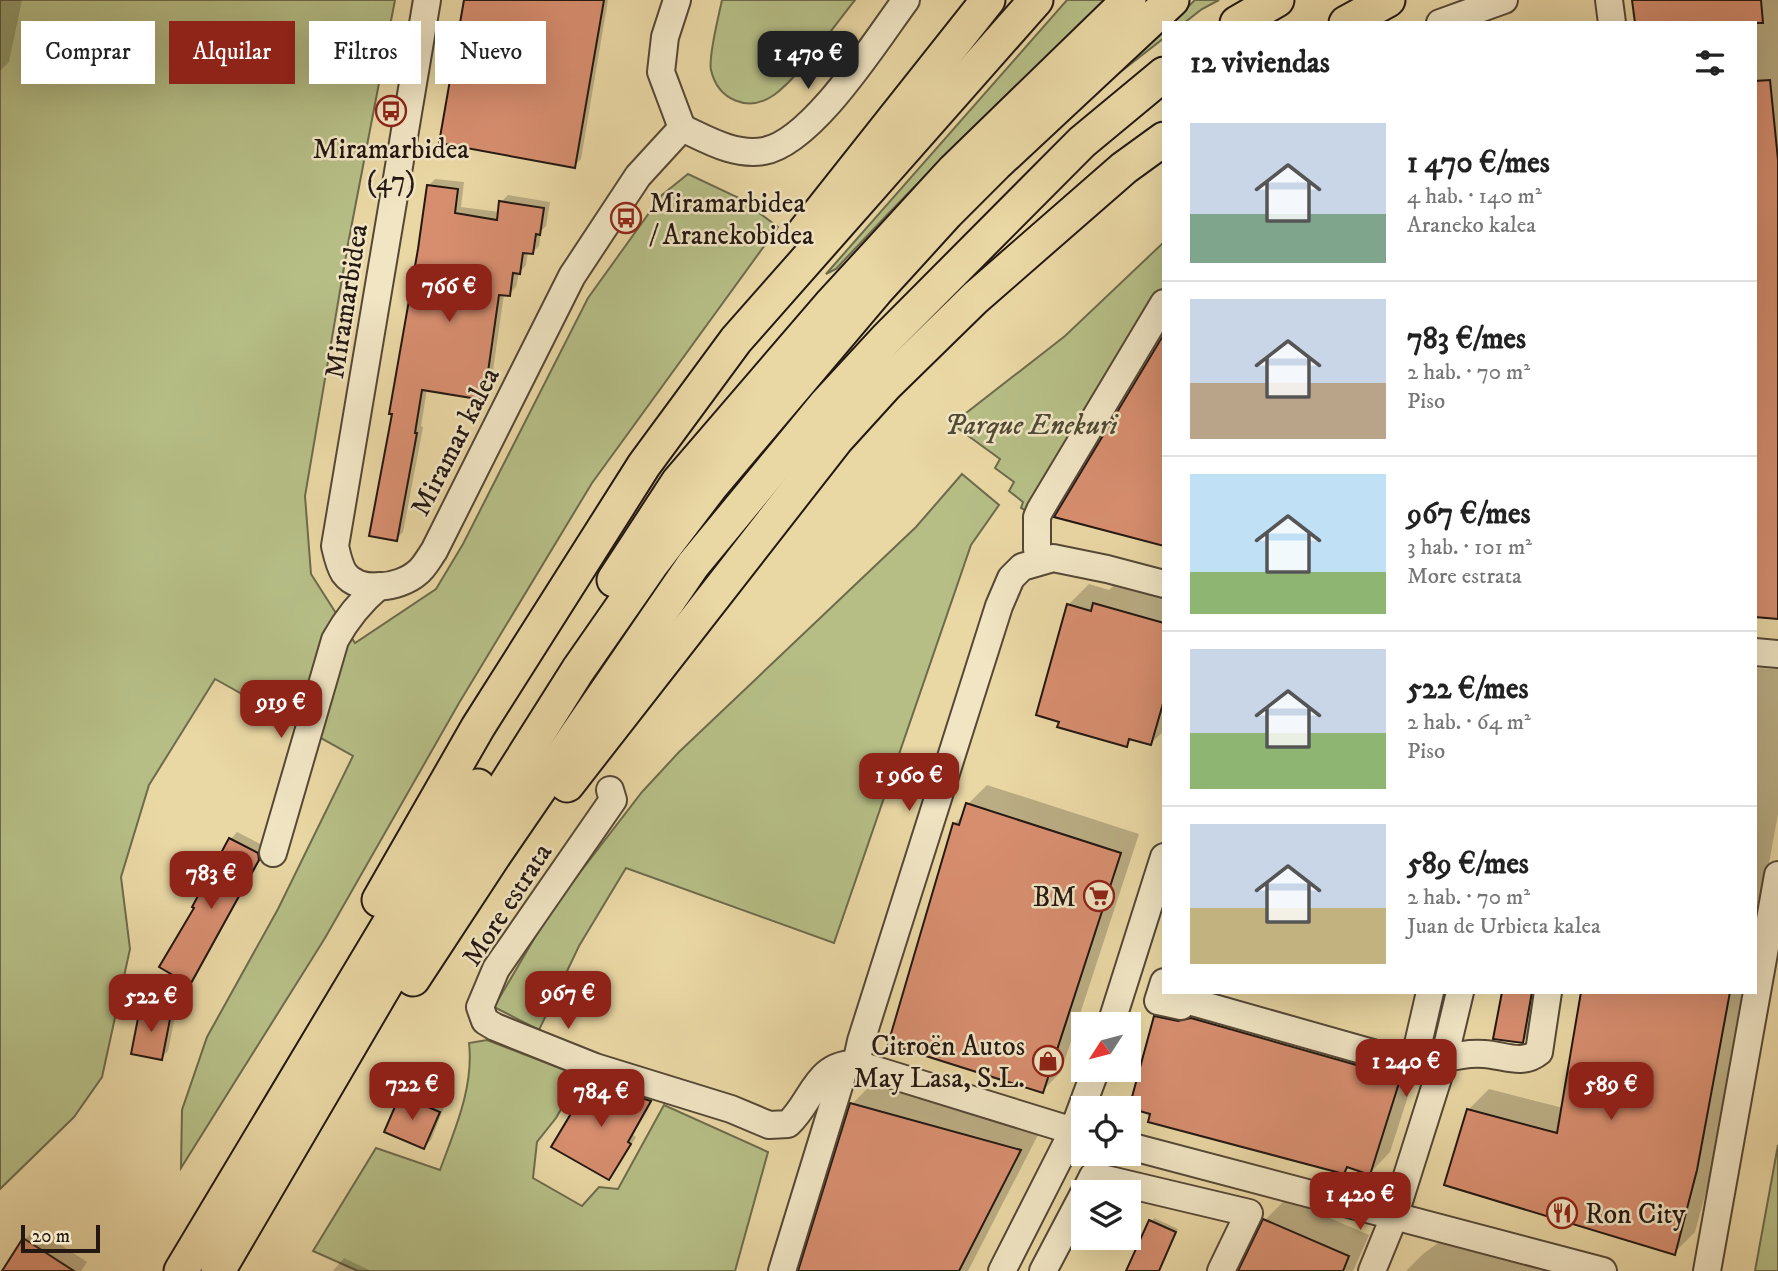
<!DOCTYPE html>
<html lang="es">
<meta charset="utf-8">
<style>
body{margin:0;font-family:"IM FELL DW Pica",serif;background:#f2f2f2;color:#222;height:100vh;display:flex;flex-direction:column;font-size:26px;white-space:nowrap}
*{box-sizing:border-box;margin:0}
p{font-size:23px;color:#767676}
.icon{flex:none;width:38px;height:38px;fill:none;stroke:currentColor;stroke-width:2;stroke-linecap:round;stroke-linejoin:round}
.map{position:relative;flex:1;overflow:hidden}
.sheet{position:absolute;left:1162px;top:21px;width:595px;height:973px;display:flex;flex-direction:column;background:#fff;border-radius:0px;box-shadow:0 7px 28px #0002}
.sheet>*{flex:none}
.banner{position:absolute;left:21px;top:21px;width:665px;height:63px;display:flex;gap:14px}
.needle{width:46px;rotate:234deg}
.controls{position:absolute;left:1071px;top:1012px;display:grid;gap:14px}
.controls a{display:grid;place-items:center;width:70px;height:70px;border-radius:0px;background:#fff;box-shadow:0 7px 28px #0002;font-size:35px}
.scale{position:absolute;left:21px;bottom:18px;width:79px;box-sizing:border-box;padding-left:7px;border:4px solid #241812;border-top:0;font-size:19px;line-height:24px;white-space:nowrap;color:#241812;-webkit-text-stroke:5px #f1e5c4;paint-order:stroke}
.price{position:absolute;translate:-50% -60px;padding:0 16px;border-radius:14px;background:#8f2418;color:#fff;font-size:23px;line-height:46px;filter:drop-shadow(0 2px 4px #0008)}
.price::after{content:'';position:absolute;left:50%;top:42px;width:21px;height:16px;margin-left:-10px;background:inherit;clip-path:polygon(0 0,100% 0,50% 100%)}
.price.active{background:#222;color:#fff}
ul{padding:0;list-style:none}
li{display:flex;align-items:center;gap:21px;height:175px;padding:0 28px}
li+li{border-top:2px solid #e0e0e0}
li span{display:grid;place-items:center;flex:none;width:196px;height:140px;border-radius:0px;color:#555}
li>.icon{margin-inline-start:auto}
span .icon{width:84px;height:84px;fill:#fffc;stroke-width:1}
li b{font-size:30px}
h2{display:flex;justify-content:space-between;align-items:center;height:84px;padding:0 28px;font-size:30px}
.chip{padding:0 24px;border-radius:0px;background:#fff;box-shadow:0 7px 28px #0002;font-size:24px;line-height:63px}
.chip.active{background:#8f2418;color:#fff}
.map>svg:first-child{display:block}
.green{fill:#b6be86;stroke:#6d6b4c;stroke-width:2}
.shadow{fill:#0003}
.building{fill:#d78e6f;stroke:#241812;stroke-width:2}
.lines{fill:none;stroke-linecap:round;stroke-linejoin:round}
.minor-casing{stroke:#554836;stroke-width:30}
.major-casing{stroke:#241812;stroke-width:37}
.minor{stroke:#f1e5c4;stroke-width:26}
.major{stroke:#e9d7a4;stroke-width:33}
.labels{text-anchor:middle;stroke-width:5;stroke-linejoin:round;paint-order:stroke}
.poi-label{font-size:28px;fill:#241812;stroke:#f1e5c4;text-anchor:start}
.street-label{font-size:28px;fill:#241812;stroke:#f1e5c4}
.park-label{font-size:28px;font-style:italic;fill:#504a35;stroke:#f1e5c4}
</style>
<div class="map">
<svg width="1778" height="1271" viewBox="0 0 1778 1271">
<rect width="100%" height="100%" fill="#e9d7a4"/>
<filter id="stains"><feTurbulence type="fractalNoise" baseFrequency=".00286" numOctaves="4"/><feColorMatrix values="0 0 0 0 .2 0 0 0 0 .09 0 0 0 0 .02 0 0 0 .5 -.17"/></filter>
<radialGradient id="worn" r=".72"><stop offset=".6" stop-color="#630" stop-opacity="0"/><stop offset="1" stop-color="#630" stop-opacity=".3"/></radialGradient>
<g class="green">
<polygon points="0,0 395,0 348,244 305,496 311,574 355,643 436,589 463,544 588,298 662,195 688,174 739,198 778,227 592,483 459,703 325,938 181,1168 182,1110 207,1037 278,909 353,756 215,679 149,785 121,877 130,949 102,1077 74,1117 0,1189"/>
<path d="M722,0H855C833,27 800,76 774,95C748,113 718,100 711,70C708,57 719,15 722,0Z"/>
<path d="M1067,0H1108C1013,86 923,175 836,269L826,274Z"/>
<polygon points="1195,0 1219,0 1202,9 1184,23 1171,23"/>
<polygon points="1164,29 1164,38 1101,87"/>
<polygon points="1164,242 1164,292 1033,514 1021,508 1023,502 1009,491 1014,482 995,468 1000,459 952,424 1065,336"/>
<polygon points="962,474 999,505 971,545 834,943 626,868 579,946 539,1030 494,1007 551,910 642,792 679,752 916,527"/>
<path d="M487,1040L580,1076L556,1118L537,1142L533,1178L582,1206L599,1187L618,1189L664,1105L768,1152L735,1271H358L313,1251L376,1148L440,1170C455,1129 474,1087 469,1043Z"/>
<polygon points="1778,1145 1778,1271 1755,1271"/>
</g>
<g class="shadow">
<polygon points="0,0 22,0 9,62 0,71"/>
<polygon points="466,0 608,0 581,159 574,166"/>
<polygon points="1634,0 1778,0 1778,617 1755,615 1755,23"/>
<polygon points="435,179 464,182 461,207 499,212 501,202 508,195 550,202 546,226 541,231 539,246 532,253 528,252 526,265 519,273 516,287 509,294 504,294 490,391 483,398 427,389 421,426 423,427 403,532 396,539 394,413 428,186"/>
<polygon points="1116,583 1164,597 1164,731 1151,743 1133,738 1126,745 1068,605 1089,584 1109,590"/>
<polygon points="1755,668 1778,669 1778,814 1755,940"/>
<polygon points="987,785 1139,834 1061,1072 1042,1091 954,824 965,813 968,804"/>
<polygon points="237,832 264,846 265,851 196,976 189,983 196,907 231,839"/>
<polygon points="1504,992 1543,992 1537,1026 1523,1041"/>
<polygon points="1582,992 1746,992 1718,1147 1695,1232 1674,1253 1468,1110 1489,1089 1563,1108"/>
<polygon points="1177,996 1419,1062 1390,1152 1370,1173 1350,1166 1344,1172 1156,1017"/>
<polygon points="149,1002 177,1007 168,1051 161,1058 142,1009"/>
<polygon points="598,1076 656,1094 633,1135 636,1137 615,1171 609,1177 591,1083"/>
<polygon points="873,1083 1041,1129 968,1271 800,1271 852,1104"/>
<polygon points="409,1089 445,1105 431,1140 424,1147 402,1096"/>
<polygon points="1286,1199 1369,1235 1353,1271 1232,1271 1237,1265 1243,1266 1265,1220"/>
<polygon points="1154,1218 1178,1229 1159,1271 1128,1271"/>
<polygon points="36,1229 87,1262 81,1271 4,1271 25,1239"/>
<polygon points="1442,1240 1583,1271 1406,1271 1423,1254"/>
<polygon points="344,1258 371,1271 333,1271"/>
</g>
<g class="building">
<polygon points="464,0 604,0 575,168 439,143"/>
<polygon points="1632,0 1761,0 1763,23 1635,23"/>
<polygon points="1770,80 1778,160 1778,619 1755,617 1755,81"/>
<polygon points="427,185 458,189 455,213 497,220 499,201 544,208 540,235 536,234 533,254 523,253 520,274 513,273 510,296 499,295 484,400 422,390 415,433 417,433 397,541 369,536 392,414 389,414 418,249"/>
<polygon points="1164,334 1164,546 1054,517"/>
<polygon points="1093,603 1164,623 1164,700 1151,745 1129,739 1127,747 1057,727 1059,722 1036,715 1067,604 1091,611"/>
<polygon points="966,803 1121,853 1043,1093 888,1044 953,823 959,825"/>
<polygon points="229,838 258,853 259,860 190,985 159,967 194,908 192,907"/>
<polygon points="1502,992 1532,992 1523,1043 1493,1039"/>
<polygon points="1581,992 1730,992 1697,1170 1675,1255 1444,1185 1467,1109 1557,1133"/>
<polygon points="140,1008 171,1014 162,1060 131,1054"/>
<polygon points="1154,1016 1178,1021 1191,1018 1360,1066 1370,1074 1399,1083 1370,1175 1347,1167 1344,1174 1148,1122 1150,1114 1129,1108"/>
<polygon points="590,1082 651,1101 628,1142 631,1144 609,1180 551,1147"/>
<polygon points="400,1095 440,1112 424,1149 384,1132"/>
<polygon points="850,1103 1021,1150 959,1271 798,1271"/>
<polygon points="1263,1219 1349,1256 1343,1271 1238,1271"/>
<polygon points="1149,1220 1176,1232 1159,1271 1126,1271"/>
<polygon points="23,1238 74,1271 2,1271"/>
</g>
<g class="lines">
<g class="minor-casing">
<g id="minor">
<path d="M427,0L335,546C337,555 339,565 344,573C359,594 400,588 417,573C424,568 429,558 434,551L572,276L638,176L682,128"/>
<polyline points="677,0 665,37 661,72 682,128"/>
<polyline points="1609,0 1612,23"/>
<polyline points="1440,23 1504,0"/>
<path d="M682,128C708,140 734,156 764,151C813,142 877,39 906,0"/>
<polyline points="1037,549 1037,517 1040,510 1164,303"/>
<polyline points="1755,652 1778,654"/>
<path d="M610,790L613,800L496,969L480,1007L485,1021L495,1027L595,1067L731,1109L769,1125L788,1124C813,1101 816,1063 856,1064L1083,1134"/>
<path d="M273,853L335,640C347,618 360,602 379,586"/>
<polyline points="1164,982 1158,1001 1181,1006 1182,999 1376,1054 1374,1059 1412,1070 1430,992"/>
<polyline points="1111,1024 1164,857"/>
<path d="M1444,1059C1458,1055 1470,1053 1484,1054C1504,1055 1522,1066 1539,1052L1548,992"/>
<polyline points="856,1064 861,1041 999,606 1011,578 1022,567 1053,558 1107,569 1164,584"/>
<polyline points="1129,1146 1603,1271"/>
<polyline points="1085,1192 1093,1176 1249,1213 1221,1271"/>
<polyline points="782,1271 842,1076"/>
<polyline points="1002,1271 1073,1131 1096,1069"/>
<polyline points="1043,1271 1083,1195"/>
<polyline points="1372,1271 1394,1217 1444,1059 1460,992"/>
<polyline points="1707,1271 1778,875"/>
</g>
</g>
<g class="major-casing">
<g id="major">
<polyline points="1237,23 1277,0"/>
<polyline points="1346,23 1388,0"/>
<polyline points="805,231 988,0"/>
<polyline points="614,580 678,482 830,305 954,170 1129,0"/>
<polyline points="567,785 836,440 886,385 975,298 1124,168 1164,139"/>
<polyline points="379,900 478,727 644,465 736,340 1036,0"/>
<polyline points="413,979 495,854 693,565 825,405 886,339 1082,142 1164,74"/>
<polyline points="181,1271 392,919 478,786"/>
<polyline points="218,1271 462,854 578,670 651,565 712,485 876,291 947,213 996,164 1172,0"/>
</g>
</g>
<use href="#minor" class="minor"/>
<use href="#major" class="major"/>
</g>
<defs>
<g id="bus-ring" transform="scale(1.575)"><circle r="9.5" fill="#f1e5c4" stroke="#8f2418" stroke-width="1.5"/><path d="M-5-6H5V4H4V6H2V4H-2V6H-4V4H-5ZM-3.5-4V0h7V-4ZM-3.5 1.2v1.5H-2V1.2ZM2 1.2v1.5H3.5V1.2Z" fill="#8f2418"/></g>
<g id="supermarket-ring" transform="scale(1.575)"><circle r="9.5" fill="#f1e5c4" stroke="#8f2418" stroke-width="1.5"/><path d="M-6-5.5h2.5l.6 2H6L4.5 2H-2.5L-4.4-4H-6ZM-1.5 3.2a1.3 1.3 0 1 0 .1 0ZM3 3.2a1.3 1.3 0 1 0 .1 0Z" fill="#8f2418"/></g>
<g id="shop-ring" transform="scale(1.575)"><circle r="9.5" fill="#f1e5c4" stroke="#8f2418" stroke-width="1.5"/><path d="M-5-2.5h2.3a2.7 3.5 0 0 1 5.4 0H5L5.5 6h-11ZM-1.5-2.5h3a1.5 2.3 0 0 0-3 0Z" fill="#8f2418"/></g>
<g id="restaurant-ring" transform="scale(1.575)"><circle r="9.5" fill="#f1e5c4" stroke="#8f2418" stroke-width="1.5"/><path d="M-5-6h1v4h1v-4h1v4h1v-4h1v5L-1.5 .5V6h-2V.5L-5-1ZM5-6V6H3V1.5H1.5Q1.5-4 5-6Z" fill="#8f2418"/></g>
</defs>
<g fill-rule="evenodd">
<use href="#bus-ring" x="391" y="111"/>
<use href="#bus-ring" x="626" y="218"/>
<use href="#supermarket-ring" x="1099" y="896"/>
<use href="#shop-ring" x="1048" y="1061"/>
<use href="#restaurant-ring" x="1562" y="1213"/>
</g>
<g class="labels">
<g class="poi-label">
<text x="391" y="158" text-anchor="middle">Miramarbidea<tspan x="391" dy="32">(47)</tspan></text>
<text x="649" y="212">Miramarbidea<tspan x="649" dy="32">/ Aranekobidea</tspan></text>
<text x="1076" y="906" text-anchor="end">BM</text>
<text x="1025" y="1055" text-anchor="end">Citroën Autos<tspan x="1025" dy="32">May Lasa, S.L.</tspan></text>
<text x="1585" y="1223">Ron City</text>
</g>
<g class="street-label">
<text transform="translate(345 301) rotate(-81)" y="10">Miramarbidea</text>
<text transform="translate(454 441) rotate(-63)" y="10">Miramar kalea</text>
<text transform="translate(506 904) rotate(-57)" y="10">More estrata</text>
</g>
<g class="park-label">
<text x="1031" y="434">Parque Enekuri</text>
</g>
</g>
<rect width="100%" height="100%" filter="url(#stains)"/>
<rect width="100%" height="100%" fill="url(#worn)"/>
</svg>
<div class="controls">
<a><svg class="needle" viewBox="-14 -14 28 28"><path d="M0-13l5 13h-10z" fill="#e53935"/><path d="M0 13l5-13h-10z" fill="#767676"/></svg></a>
<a><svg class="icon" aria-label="locate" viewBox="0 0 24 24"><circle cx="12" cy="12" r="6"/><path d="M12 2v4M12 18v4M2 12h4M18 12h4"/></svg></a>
<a><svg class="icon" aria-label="layers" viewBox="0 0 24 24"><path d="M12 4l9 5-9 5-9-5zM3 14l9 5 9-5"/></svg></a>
</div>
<div class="scale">20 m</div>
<b class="price active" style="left:808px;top:91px">1 470 €</b>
<b class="price" style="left:449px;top:324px">766 €</b>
<b class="price" style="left:281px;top:740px">919 €</b>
<b class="price" style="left:909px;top:813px">1 960 €</b>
<b class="price" style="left:211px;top:911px">783 €</b>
<b class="price" style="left:568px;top:1031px">967 €</b>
<b class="price" style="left:151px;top:1034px">522 €</b>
<b class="price" style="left:1406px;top:1099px">1 240 €</b>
<b class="price" style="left:412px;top:1122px">722 €</b>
<b class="price" style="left:1611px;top:1122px">589 €</b>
<b class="price" style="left:601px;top:1129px">784 €</b>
<b class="price" style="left:1360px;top:1232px">1 420 €</b>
<div class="banner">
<a class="chip">Comprar</a>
<a class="chip active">Alquilar</a>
<a class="chip">Filtros</a>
<a class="chip">Nuevo</a>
</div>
<section class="sheet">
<h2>12 viviendas<svg class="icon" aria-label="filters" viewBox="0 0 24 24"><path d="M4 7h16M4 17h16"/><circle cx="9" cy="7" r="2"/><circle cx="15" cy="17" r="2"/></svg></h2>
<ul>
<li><span style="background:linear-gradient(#c9d6e8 65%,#7fa58c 0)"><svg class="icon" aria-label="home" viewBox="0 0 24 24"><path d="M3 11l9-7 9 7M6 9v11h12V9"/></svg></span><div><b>1 470 €/mes</b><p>4 hab. · 140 m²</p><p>Araneko kalea</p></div></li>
<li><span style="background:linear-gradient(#c9d6e8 60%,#b9a48a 0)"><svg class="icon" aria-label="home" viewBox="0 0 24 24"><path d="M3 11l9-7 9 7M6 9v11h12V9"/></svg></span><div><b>783 €/mes</b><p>2 hab. · 70 m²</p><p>Piso</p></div></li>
<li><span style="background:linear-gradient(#bfe0f5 70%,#8fb573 0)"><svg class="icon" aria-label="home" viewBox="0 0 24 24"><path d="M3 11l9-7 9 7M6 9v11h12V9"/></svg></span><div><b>967 €/mes</b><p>3 hab. · 101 m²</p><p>More estrata</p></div></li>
<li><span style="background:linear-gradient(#c9d6e8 60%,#8fb573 0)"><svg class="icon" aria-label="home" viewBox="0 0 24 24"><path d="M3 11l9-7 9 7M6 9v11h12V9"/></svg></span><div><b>522 €/mes</b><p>2 hab. · 64 m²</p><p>Piso</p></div></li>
<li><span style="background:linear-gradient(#c9d6e8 60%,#c2b280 0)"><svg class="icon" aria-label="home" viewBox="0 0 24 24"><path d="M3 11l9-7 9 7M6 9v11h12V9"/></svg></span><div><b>589 €/mes</b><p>2 hab. · 70 m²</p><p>Juan de Urbieta kalea</p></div></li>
</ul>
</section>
</div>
